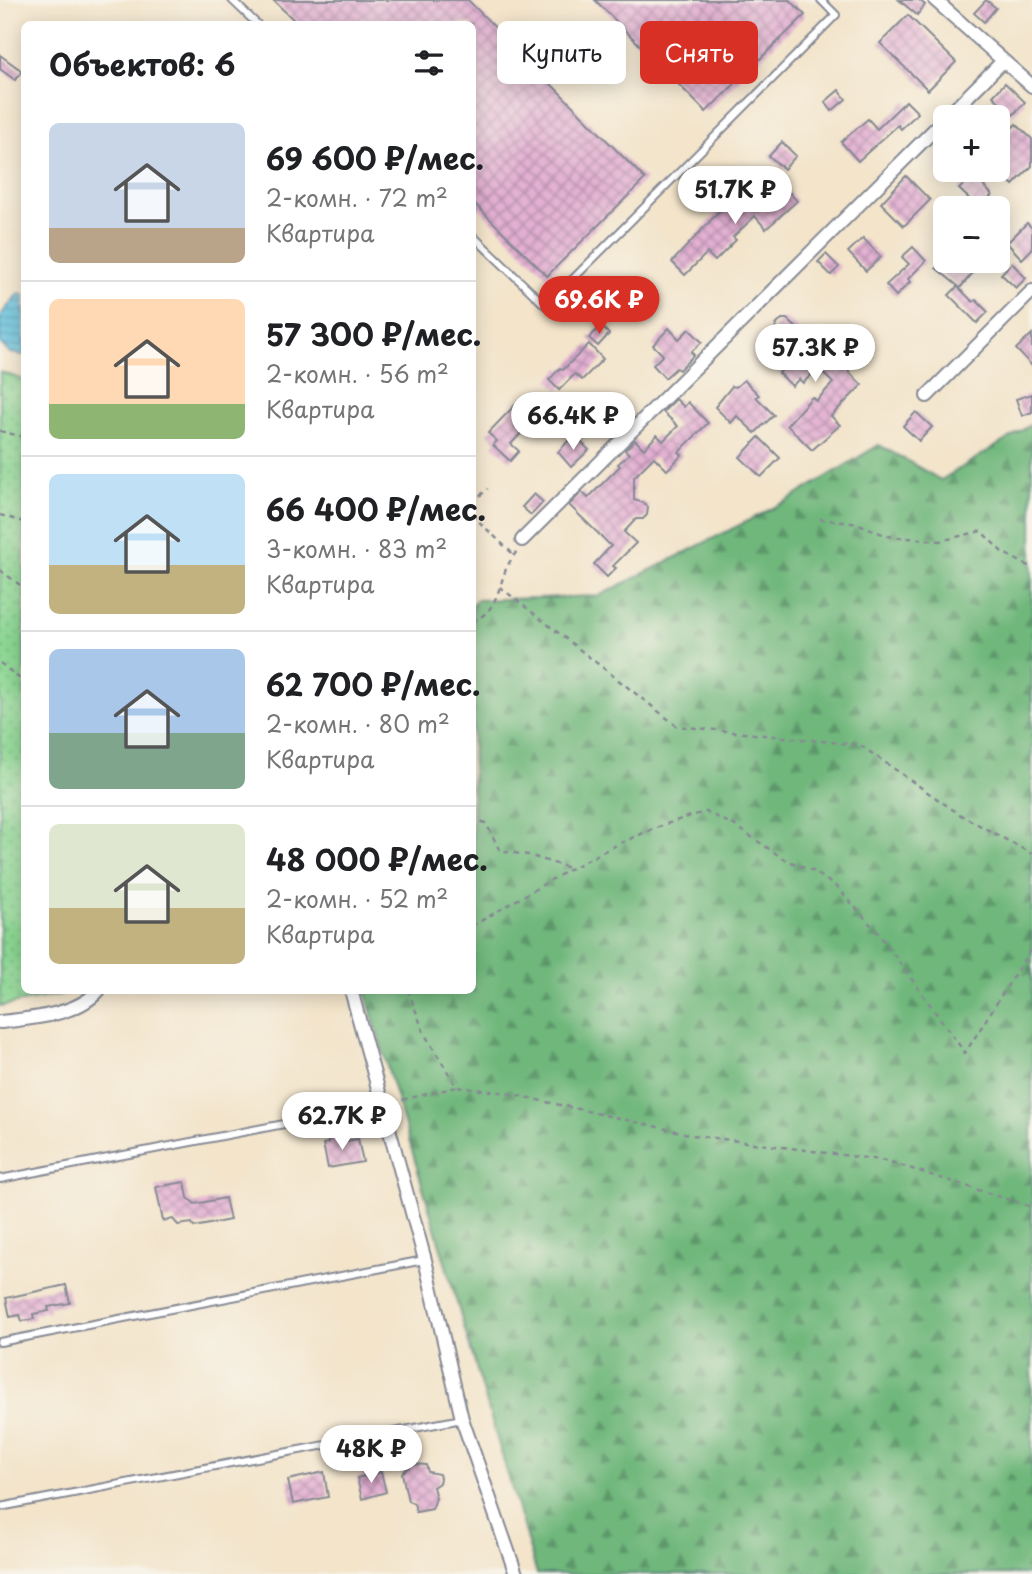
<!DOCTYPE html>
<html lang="ru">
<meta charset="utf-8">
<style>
body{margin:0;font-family:"Playpen Sans",sans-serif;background:#f6f6f6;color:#202124;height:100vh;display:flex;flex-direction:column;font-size:26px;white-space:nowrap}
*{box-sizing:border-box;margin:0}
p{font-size:23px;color:#757577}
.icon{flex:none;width:38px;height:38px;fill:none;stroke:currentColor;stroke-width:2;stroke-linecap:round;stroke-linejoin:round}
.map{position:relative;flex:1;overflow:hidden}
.drawer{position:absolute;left:21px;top:21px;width:455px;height:973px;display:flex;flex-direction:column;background:#fff;border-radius:10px;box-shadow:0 4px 18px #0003}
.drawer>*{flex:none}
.hud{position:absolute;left:497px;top:21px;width:429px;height:63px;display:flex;gap:14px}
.tools{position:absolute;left:933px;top:105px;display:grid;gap:14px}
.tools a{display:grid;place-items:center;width:77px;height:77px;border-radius:10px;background:#fff;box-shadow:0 4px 18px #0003;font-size:35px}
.price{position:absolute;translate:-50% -60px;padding:0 16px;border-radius:24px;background:#fff;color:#222;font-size:23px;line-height:46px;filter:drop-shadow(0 2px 4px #0008)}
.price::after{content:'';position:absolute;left:50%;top:42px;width:21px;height:16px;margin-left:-10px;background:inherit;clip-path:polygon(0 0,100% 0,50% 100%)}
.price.selected{background:#d93025;color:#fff}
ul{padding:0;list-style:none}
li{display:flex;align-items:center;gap:21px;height:175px;padding:0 28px}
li+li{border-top:2px solid #e0e0e0}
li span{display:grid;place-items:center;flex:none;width:196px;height:140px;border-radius:10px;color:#555}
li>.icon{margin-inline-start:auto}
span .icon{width:84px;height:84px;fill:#fffc;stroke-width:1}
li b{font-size:30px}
h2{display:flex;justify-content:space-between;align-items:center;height:84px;padding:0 28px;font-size:30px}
.chip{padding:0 24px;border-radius:10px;background:#fff;box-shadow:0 4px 18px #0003;font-size:24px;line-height:63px}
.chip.selected{background:#d93025;color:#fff}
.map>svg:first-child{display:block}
.forest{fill:url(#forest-firs);stroke:#46736d;stroke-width:2}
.garden{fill:url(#garden-dots);stroke:#538278;stroke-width:2}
.water{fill:url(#water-rules);stroke:#3c769d;stroke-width:2}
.building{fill:url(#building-cross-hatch)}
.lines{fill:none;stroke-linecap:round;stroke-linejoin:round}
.lane-casing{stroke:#878a94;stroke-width:10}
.street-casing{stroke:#878a94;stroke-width:16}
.path{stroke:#878a94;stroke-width:2.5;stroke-dasharray:5 5;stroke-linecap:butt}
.lane{stroke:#fff;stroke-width:6}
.street{stroke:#fff;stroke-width:12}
</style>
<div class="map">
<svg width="1032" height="1574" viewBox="0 0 1032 1574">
<defs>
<pattern id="forest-firs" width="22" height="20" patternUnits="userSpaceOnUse" patternTransform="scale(1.75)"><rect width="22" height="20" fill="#70b77c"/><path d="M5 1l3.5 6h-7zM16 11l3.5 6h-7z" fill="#5b9569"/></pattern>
<pattern id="garden-dots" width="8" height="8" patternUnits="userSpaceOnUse" patternTransform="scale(1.75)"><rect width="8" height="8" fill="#8bd692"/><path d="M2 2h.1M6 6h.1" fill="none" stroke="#77b880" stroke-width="1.8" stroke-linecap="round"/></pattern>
<pattern id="water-rules" width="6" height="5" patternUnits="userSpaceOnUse" patternTransform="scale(1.75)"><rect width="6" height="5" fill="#5dbedc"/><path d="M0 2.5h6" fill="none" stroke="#4c9bb6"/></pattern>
<pattern id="building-cross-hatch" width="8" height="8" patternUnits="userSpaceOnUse" patternTransform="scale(1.75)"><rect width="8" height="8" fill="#e3b0d2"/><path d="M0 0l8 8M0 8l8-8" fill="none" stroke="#b790ae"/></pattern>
</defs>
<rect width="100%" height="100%" fill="#f7f3e8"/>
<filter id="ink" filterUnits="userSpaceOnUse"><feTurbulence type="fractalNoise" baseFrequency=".0143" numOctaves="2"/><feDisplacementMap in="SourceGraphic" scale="14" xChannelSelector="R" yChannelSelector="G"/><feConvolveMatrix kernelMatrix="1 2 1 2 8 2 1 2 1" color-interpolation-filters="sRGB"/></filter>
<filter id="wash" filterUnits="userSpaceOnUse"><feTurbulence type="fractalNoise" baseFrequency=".00686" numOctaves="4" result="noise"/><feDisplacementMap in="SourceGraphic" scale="28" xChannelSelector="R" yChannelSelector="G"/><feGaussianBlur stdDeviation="1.57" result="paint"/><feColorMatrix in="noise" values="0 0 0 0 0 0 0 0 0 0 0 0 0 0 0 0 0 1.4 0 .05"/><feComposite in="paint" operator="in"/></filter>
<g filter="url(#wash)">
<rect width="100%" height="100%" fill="#f3e4ca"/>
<polygon class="forest" points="1032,424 1032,1574 537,1574 365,991 472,990 473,603 476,600 599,596 785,502 879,445 941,480"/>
<polygon class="garden" points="0,372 24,380 24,990 79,991 0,1006"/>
<polygon class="water" points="19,293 24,295 24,355 10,353 0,343 0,316"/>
<g id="blocks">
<g class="building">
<polygon points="273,0 468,0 645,179 547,276 472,201 472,24 298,24"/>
<polygon points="595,0 790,0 805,15 706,112"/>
<polygon points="899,0 919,0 925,5 917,15"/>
<polygon points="986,0 996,8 984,22 974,13"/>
<polygon points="908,15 956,62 928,90 880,43"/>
<polygon points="0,55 22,71 15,80 0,69"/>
<polygon points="1005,83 1025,102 1013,115 993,96"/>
<polygon points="839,90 846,99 832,111 825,102"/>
<polygon points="906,101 918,113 901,129 898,125 858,161 841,142 868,119 877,129"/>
<polygon points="1016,124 1032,139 1032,166 1013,185 998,170 998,142"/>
<polygon points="782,142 796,156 784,169 769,156"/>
<polygon points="974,175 992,195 979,208 959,189"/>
<polygon points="906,176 930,200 904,226 881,203"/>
<polygon points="777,179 797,201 766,229 755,216 733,237 736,240 715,261 707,253 685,275 672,262 724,206 734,216"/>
<polygon points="1027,223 1032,228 1032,249 1022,259 1007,243"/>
<polygon points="863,238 881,257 866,271 848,252"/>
<polygon points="913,247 926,261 908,279 910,282 896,296 886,285 909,264 902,257"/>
<polygon points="826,254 839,267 831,275 818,262"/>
<polygon points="942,261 983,261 960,288 958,287 973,302 976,300 988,312 977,323 949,295 958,286 936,268"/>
<polygon points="1012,263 1026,278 1016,288 1001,274"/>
<polygon points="782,319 787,319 817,347 821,343 862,385 831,416 840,425 812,450 787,425 812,397 816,401 833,383 818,368 803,383 799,379 792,386 779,373 786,366 780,361 792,348 775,331 776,325"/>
<polygon points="601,326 609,334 598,346 589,338"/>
<polygon points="669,328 679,339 689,329 702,342 691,352 694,355 679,370 676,368 665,378 653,365 663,355 653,345"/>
<polygon points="1032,334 1032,366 1016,349"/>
<polygon points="589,344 603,359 582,380 575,374 559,390 549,380 560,368 563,370"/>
<polygon points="744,380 759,395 756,397 774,415 755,433 737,416 731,423 715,407 732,386 736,387"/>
<polygon points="1032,394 1032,412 1022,416 1016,399"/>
<polygon points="676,399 684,407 688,402 708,423 679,452 682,455 667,470 654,457 634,477 634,500 644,503 648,507 647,515 643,519 636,519 624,532 636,543 613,566 616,568 607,577 594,564 611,546 569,505 582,492 588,498 620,466 618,464 629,454 625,450 635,440 644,449 657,435 663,441 678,426 663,412"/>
<polygon points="518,402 535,418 511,444 519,451 510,461 493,445 497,441 488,433"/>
<polygon points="916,412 932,427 919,441 903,426"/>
<polygon points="759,437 780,458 761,477 740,457"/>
<polygon points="571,438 575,442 578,439 589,450 571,467 558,452"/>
<polygon points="534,494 543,502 531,515 522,507"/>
<polygon points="345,1136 346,1141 358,1139 363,1162 328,1168 323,1144 328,1143 328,1140"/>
<polygon points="185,1182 188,1198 195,1204 225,1198 230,1220 194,1227 192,1223 178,1225 173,1219 163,1221 156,1187"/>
<polygon points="66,1285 70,1303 48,1307 49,1311 33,1314 34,1319 22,1321 20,1315 10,1317 6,1298"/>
<polygon points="414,1464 426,1465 428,1472 439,1474 440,1478 439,1483 433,1487 436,1498 432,1509 416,1512 414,1503 408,1501 402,1473"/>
<polygon points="324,1472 328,1497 293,1504 288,1480"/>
<polygon points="381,1472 386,1492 362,1499 357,1478"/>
</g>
</g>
</g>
<g filter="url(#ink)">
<use href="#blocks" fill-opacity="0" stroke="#878a94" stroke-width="2"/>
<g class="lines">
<g class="lane-casing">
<g id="lane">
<polyline points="232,0 257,24"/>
<polyline points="472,235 546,306 836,15 821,0"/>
<polyline points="0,1179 382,1105"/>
<polyline points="0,1342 424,1260"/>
<polyline points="0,1507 462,1419"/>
</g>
</g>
<g class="street-casing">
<g id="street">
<polyline points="935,0 1032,86"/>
<polyline points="947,117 1002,62"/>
<polyline points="927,396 1032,291"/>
<polyline points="522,540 945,119"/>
<polyline points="351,990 425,1260 462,1419 516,1574"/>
<path d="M0,1022C30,1019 78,1015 99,990"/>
</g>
</g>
<g class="path">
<polyline points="0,431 24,437"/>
<polyline points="472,502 488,489"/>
<polyline points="0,515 24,522"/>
<polyline points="472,515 513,554"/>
<polyline points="820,519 859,524 887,536 940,541 981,531 1002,552 1032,568"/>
<polyline points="0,570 24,588"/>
<polyline points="500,587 677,726 860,745 959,814 1032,854"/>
<path d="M472,621C496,613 498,590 506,569C509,562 514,556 518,549"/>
<polyline points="0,663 19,678 24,676"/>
<polyline points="472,819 486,823 500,851 528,855 572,869"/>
<path d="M472,926C548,883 621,833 706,812L734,825L784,859L813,871L838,888L879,934L965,1053L1032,947"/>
<polyline points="408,990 424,1033 457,1087 507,1093 693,1135 887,1161 1032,1207"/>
<polyline points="393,1102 457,1087"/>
</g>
<use href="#lane" class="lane"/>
<use href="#street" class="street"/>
</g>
</g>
</svg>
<div class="tools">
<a>+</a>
<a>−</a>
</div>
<b class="price" style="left:735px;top:226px">51.7K ₽</b>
<b class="price selected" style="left:599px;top:336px">69.6K ₽</b>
<b class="price" style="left:815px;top:384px">57.3K ₽</b>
<b class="price" style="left:573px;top:452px">66.4K ₽</b>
<b class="price" style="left:342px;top:1152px">62.7K ₽</b>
<b class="price" style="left:371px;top:1485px">48K ₽</b>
<div class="hud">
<a class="chip">Купить</a>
<a class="chip selected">Снять</a>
</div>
<section class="drawer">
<h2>Объектов: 6<svg class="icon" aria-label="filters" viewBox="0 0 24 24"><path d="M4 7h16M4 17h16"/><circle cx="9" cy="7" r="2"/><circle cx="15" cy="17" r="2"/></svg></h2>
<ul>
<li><span style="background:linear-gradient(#c9d6e8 75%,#b9a48a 0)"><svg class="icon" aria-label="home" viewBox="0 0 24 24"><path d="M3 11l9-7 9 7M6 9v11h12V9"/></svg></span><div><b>69 600 ₽/мес.</b><p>2-комн. · 72 m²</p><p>Квартира</p></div></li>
<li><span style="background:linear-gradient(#ffd9b3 75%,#8fb573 0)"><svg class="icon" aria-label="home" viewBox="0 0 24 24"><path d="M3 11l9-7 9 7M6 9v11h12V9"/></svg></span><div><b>57 300 ₽/мес.</b><p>2-комн. · 56 m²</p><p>Квартира</p></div></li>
<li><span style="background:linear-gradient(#bfe0f5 65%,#c2b280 0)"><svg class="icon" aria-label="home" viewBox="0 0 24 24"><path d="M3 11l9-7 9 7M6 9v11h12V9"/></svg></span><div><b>66 400 ₽/мес.</b><p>3-комн. · 83 m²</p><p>Квартира</p></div></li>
<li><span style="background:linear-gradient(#a9c7e8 60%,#7fa58c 0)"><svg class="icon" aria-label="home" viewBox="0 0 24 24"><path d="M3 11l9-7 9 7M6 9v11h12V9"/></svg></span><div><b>62 700 ₽/мес.</b><p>2-комн. · 80 m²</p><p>Квартира</p></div></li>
<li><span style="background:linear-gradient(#dfe7d0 60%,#c2b280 0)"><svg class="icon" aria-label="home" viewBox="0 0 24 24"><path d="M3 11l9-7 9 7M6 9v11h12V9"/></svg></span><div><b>48 000 ₽/мес.</b><p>2-комн. · 52 m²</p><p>Квартира</p></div></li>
</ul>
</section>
</div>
